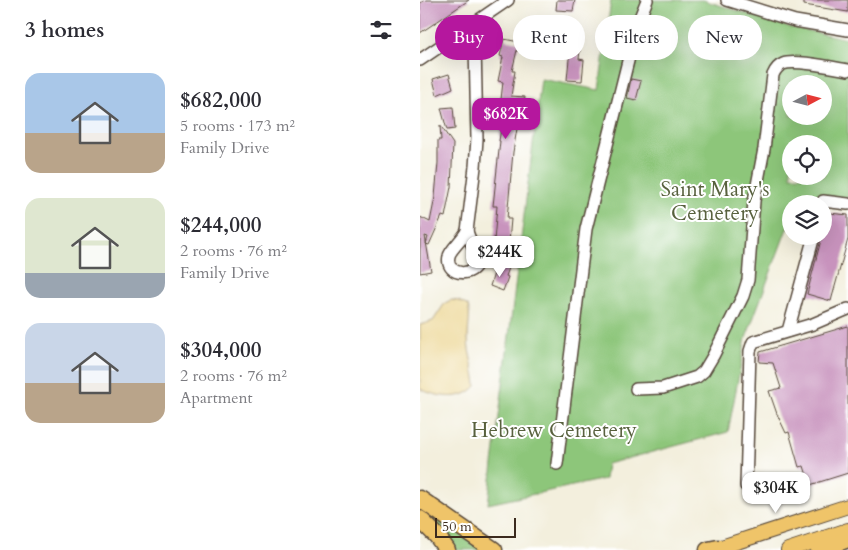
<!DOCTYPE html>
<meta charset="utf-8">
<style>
body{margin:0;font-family:Cardo,serif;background:#f2f2f3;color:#2b2b33;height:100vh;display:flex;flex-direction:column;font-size:19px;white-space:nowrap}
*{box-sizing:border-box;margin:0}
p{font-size:16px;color:#7c7c81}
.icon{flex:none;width:28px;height:28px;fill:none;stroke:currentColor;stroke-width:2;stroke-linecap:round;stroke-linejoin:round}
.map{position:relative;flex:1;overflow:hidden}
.side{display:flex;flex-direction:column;background:#fff;width:420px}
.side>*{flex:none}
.hud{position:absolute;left:15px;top:15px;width:338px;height:45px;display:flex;gap:10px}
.needle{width:32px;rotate:83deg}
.buttons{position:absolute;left:362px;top:75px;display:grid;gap:10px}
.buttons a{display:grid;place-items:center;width:50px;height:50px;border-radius:50%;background:#fff;box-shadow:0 5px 20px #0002;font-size:25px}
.scale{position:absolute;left:15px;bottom:12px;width:81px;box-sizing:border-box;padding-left:5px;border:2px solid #3b2a1e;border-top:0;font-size:14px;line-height:18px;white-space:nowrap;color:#3b2a1e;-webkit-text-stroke:4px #fff;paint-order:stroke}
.price{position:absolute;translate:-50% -42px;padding:0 11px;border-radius:10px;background:#fff;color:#222;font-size:16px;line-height:32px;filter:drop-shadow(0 1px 2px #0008)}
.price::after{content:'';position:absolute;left:50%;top:30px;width:15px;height:11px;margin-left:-8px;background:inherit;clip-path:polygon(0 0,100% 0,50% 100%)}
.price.on{background:#b5179e;color:#fff}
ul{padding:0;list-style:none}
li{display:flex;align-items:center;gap:15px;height:125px;padding:0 25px}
li span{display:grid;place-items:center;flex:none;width:140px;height:100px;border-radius:15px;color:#555}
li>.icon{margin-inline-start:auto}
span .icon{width:60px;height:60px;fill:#fffc;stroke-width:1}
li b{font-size:21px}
h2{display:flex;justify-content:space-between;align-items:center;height:60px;padding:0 25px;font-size:21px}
.tag{padding:0 18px;border-radius:22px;background:#fff;box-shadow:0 5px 20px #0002;font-size:18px;line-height:45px}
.tag.on{background:#b5179e;color:#fff}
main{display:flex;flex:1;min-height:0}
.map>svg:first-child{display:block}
.green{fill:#8dc67a;stroke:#64784c;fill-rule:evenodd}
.sand{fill:#eeda9e;stroke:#94825e}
.building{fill:#c893bd}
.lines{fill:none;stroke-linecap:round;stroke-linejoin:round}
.minor-casing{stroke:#57483b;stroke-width:14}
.major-casing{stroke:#57483b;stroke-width:16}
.highway-casing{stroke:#57483b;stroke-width:19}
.minor{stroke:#fff;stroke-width:11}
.major{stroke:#efc469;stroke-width:14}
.highway{stroke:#efc469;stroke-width:16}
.labels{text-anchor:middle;stroke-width:4;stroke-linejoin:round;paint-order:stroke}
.park-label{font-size:21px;fill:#58613e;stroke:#fff}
</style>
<main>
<section class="side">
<h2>3 homes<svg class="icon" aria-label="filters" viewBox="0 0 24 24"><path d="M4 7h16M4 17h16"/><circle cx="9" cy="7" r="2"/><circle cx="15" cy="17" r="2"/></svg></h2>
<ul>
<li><span style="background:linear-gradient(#a9c7e8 60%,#b9a48a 0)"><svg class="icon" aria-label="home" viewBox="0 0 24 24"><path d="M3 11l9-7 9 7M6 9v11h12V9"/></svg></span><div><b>$682,000</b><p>5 rooms · 173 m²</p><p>Family Drive</p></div></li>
<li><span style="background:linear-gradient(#dfe7d0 75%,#9aa5b1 0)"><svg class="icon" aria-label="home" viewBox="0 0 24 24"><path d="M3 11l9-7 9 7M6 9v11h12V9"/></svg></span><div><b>$244,000</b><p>2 rooms · 76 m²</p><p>Family Drive</p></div></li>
<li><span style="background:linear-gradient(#c9d6e8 60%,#b9a48a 0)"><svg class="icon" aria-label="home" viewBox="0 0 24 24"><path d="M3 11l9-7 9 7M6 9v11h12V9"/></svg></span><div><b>$304,000</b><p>2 rooms · 76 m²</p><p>Apartment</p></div></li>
</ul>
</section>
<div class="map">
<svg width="428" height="550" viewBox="0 0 428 550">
<rect width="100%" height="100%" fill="#fff"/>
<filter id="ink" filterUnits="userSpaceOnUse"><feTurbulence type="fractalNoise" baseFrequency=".02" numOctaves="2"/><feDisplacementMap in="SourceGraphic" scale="10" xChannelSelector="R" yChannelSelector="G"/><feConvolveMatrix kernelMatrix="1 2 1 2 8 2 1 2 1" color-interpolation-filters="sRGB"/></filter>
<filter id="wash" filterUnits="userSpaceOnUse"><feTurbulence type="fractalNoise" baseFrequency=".0096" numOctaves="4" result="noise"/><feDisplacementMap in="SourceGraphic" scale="20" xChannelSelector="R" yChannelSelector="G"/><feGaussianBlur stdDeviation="1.12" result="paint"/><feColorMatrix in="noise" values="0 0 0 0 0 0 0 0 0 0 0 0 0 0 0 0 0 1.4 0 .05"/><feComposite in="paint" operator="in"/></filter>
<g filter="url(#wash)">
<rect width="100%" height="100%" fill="#f3efdd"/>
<g class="green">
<path d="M191,0H283L370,27L428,39V198L381,193L377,204H371V218L326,338L308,432L187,464L185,479L68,504L121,79L179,90ZM371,84H404V116H371ZM371,144H404V176H371Z"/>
<polygon points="5,509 64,550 33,550 2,513"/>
</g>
<path class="sand" d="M31,300L39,301L48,306C51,317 48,326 48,338C48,354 55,370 56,386C42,402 17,397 0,389V325L13,321L25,303Z"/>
<g id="blocks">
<g class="building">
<polygon points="6,0 49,0 0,33 0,3"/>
<polygon points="137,0 155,0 153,11 136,10"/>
<polygon points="384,0 428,0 428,12 384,5"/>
<polygon points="148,31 162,32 159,59 164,60 162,81 147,80 150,49 146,48"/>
<polygon points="84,39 99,42 92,71 95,71 91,96 105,97 103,111 100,111 93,152 87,219 91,219 89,242 74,241 77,206 73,206 80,141 79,141 84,109 80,108 83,82 78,81 83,57 80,56"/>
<polygon points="29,74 33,88 17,95 13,79"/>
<polygon points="211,79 221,81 216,100 207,98"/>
<polygon points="33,107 35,129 27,130 21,108"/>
<polygon points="20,125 33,144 31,187 25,217 22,216 9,245 6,244 8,237 5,236 11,271 0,273 0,217 10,222 15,197 18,163 18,140 21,140"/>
<polygon points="409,213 428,215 428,239 411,301 387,294 402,236 404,236"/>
<polygon points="77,264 89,268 86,276 88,277 83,291 70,286"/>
<polygon points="428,326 428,473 390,485 384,466 379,467 369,432 366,433 357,414 349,391 361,388 353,363 339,362 340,352"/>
</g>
</g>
</g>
<g filter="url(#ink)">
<use href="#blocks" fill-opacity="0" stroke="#57483b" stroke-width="1"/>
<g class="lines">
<g class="minor-casing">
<g id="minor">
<polyline points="307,0 375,21 428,30"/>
<polyline points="0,60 88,0"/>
<polyline points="403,204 403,201 428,204"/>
<polyline points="47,231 55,167 57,139 55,44 54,36 49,27"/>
<path d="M47,231C49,239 55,249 57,257C60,278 24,278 29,256C30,250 43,239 47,231Z"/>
<polyline points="368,331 394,236"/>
<path d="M216,389L243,388L277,377L284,371L293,356L323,296L328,280L334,201L344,149L353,75C355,70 358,66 363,64C375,59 414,68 428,70"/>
<polyline points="137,464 166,229 217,25 227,0"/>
<polyline points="326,486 330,351 333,342 393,324 428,309"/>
</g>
</g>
<g class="major-casing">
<g id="major">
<polyline points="292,550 428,506"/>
<polyline points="368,550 428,530"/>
</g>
</g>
<g class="highway-casing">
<g id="highway">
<polyline points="0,499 74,550"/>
<polyline points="0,519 17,536 27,550"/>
<polyline points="288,550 298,548"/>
<polyline points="399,550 428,539"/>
</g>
</g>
<use href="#minor" class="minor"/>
<use href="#major" class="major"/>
<use href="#highway" class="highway"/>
</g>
</g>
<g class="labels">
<g class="park-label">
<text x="295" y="196">Saint Mary's<tspan x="295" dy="24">Cemetery</tspan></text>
<text x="134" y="437">Hebrew Cemetery</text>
</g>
</g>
</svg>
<div class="buttons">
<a><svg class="needle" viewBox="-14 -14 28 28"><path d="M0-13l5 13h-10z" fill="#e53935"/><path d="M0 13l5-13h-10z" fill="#7c7c81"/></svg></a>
<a><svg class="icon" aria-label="locate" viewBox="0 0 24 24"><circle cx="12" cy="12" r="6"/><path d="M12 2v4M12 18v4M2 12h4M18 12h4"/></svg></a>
<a><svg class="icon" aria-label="layers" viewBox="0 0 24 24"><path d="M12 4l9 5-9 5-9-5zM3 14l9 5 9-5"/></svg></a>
</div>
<div class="scale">50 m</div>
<b class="price on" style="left:86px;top:140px">$682K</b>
<b class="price" style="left:80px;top:278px">$244K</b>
<b class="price" style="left:356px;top:514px">$304K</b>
<div class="hud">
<a class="tag on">Buy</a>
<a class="tag">Rent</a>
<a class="tag">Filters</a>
<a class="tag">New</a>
</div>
</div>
</main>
